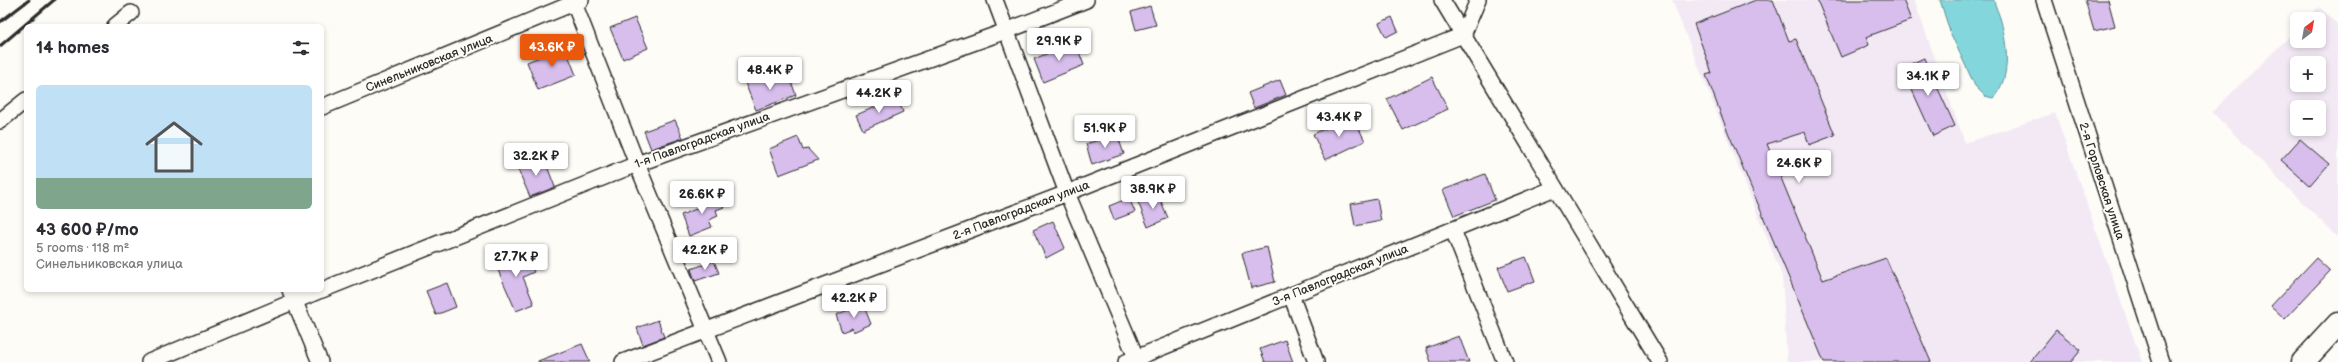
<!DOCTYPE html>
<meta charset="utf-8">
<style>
body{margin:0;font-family:"Balsamiq Sans",sans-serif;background:#f7f7f7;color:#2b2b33;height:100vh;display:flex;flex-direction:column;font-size:15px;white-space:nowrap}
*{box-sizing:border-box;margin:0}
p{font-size:13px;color:#7c7c81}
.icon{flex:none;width:22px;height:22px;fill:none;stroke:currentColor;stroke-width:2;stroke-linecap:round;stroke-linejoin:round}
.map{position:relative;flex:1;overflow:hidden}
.sheet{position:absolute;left:24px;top:24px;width:300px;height:268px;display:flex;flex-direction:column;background:#fff;border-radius:6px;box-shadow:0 2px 6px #0003}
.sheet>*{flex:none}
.needle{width:26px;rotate:31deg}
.tools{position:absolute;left:2290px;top:12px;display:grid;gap:8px}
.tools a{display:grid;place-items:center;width:36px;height:36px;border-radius:6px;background:#fff;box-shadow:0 2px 6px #0003;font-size:20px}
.price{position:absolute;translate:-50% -34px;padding:0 9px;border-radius:4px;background:#fff;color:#222;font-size:13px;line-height:26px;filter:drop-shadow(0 1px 2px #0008)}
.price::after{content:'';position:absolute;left:50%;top:24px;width:12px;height:9px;margin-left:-6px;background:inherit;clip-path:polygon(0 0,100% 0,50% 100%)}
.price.selected{background:#ea580c;color:#fff}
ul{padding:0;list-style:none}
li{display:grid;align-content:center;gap:8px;height:212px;padding:0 12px}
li+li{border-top:1px solid #e1e1e2}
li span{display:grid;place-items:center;height:124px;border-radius:6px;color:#555}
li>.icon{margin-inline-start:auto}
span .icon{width:72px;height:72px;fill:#fffc;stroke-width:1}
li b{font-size:17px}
h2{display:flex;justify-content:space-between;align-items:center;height:48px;padding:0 12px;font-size:17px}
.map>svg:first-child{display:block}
.built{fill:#f2e9f4;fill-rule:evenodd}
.water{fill:#84d6dd;stroke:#609296}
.building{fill:#d8beed;stroke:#2b2b2b}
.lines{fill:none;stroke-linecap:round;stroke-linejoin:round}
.minor-casing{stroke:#2b2b2b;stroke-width:18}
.secondary-casing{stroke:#2b2b2b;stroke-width:25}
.minor{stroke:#fdfcf7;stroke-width:15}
.secondary{stroke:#fdfcf7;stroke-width:22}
.rail{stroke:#2b2b2b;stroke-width:3}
.labels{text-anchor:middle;stroke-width:4;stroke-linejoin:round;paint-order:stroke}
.street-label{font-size:12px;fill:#2b2b2b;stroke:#fdfcf7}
</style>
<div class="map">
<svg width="2338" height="362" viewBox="0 0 2338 362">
<rect width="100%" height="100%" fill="#fdfcf7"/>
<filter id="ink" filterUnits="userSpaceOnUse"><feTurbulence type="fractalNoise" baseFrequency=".025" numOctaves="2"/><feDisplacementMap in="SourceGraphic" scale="8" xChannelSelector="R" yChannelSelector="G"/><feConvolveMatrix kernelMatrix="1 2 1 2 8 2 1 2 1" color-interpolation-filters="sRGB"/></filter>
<g filter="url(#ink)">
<g class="built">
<polygon points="1672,0 1914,0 1965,143 2055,113 2142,362 1787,362 1782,276"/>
<path d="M2319,7L2338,25V238L2212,112L2297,29V41H2319V19H2307ZM2297,63H2319V85H2297ZM2297,107H2319V129H2297Z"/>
</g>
<path class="water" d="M1940,0H1994C1995,7 1999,13 2001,21C2007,45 2012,78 1993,98L1985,96L1975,86L1950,32Z"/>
<g class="building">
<polygon points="1756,0 1773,0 1789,41 1796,39 1835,135 1809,145 1805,132 1767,144 1823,280 1886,258 1931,362 1824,362 1725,125 1706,75 1712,73 1694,24"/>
<polygon points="1817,0 1903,0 1911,20 1866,37 1869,45 1841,57"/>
<polygon points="2085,0 2108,0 2115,26 2094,31"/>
<polygon points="1150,6 1156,25 1136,30 1131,12"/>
<polygon points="1392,17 1398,31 1386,37 1379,23"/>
<polygon points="635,18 648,48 623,59 610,28"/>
<polygon points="1075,42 1084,65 1043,82 1034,59"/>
<polygon points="565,47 576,75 538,90 527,62"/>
<polygon points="1924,58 1955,126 1933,136 1902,68"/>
<polygon points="788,73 796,95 756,110 745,83 764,75 768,82"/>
<polygon points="1432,77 1448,109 1403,130 1387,99"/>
<polygon points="1280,80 1286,95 1254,108 1248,93"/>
<polygon points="897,98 903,112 863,130 856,115"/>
<polygon points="1353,116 1365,141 1325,160 1313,134"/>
<polygon points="675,120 683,138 651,149 644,131"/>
<polygon points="1117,134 1124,154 1092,165 1086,144"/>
<polygon points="798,137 803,150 808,149 818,160 779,175 769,149"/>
<polygon points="2300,139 2329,164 2310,186 2281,160"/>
<polygon points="543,156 555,187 530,197 517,167"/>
<polygon points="1485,174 1495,200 1454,216 1443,190"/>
<polygon points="718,194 724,207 716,210 718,216 709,220 712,227 689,236 681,215 701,207 699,202"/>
<polygon points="1158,194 1168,218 1148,227 1138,202"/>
<polygon points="1129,198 1135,212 1114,220 1109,206"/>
<polygon points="1377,199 1381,221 1355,226 1351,204"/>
<polygon points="1053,221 1065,248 1046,258 1033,230"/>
<polygon points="1267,247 1275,282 1251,288 1242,253"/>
<polygon points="524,249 534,272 523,277 534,304 516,311 494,261"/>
<polygon points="1526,257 1535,281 1507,291 1498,267"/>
<polygon points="2316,258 2330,271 2285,319 2271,306"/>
<polygon points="714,261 719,273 695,281 691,269"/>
<polygon points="447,283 456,307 436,315 426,291"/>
<polygon points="863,304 871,324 853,332 852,328 842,332 836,315"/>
<polygon points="658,320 664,337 643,345 637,328"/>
<polygon points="2056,330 2081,350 2071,362 2030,362"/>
<polygon points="1459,336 1469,362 1431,362 1426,348"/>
<polygon points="1285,340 1293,362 1265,362 1260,349"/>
<polygon points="582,344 590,362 538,362 538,361"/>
</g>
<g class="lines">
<g class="minor-casing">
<g id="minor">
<polyline points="995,0 1067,193 1138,362"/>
<polyline points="1442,0 1660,362"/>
<polyline points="2044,0 2161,362"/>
<polyline points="574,3 637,164 719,362"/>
<polyline points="115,26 131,13"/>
<polyline points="322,107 581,0"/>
<polyline points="0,121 26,100"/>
<polyline points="1453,230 1505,362"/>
<polyline points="290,290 320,362"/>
<polyline points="322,290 637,164 1006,31 1086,0"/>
<polyline points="1291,295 1316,362"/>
<polyline points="149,362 321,290"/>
<polyline points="623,362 1067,193 1463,35 1478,0"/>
<polyline points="1126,362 1555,188"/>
</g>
</g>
<g class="secondary-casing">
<polyline id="secondary" points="2303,362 2338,324"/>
</g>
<use href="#minor" class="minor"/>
<use href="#secondary" class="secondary"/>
<g class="rail">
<polyline points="0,22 29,0"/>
<polyline points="0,46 54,0"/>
</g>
</g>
</g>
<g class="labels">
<g class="street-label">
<text transform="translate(429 63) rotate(-22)" y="4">Синельниковская улица</text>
<text transform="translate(702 140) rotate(-20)" y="4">1-я Павлоградская улица</text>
<text transform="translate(2102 181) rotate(72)" y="4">2-я Горловская улица</text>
<text transform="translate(1021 210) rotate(-21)" y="4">2-я Павлоградская улица</text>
<text transform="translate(1340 275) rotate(-22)" y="4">3-я Павлоградская улица</text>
</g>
</g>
</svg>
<div class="tools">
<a><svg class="needle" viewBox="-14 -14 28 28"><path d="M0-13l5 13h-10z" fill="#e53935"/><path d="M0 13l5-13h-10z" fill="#7c7c81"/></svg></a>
<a>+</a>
<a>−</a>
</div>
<b class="price" style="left:1059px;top:62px">29.9K ₽</b>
<b class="price selected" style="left:552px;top:68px">43.6K ₽</b>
<b class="price" style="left:770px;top:91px">48.4K ₽</b>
<b class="price" style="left:1928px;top:97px">34.1K ₽</b>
<b class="price" style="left:879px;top:114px">44.2K ₽</b>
<b class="price" style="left:1339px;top:138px">43.4K ₽</b>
<b class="price" style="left:1105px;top:149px">51.9K ₽</b>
<b class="price" style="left:536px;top:177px">32.2K ₽</b>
<b class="price" style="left:1799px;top:184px">24.6K ₽</b>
<b class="price" style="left:1153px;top:210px">38.9K ₽</b>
<b class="price" style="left:702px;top:215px">26.6K ₽</b>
<b class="price" style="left:705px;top:271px">42.2K ₽</b>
<b class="price" style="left:516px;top:278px">27.7K ₽</b>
<b class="price" style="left:854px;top:319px">42.2K ₽</b>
<section class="sheet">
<h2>14 homes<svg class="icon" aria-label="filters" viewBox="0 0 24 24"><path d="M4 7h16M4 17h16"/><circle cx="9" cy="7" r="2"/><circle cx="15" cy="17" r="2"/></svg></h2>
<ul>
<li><span style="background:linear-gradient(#bfe0f5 75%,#7fa58c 0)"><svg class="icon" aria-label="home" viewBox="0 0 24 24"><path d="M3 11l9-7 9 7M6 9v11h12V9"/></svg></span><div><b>43 600 ₽/mo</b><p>5 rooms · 118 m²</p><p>Синельниковская улица</p></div></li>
</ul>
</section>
</div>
